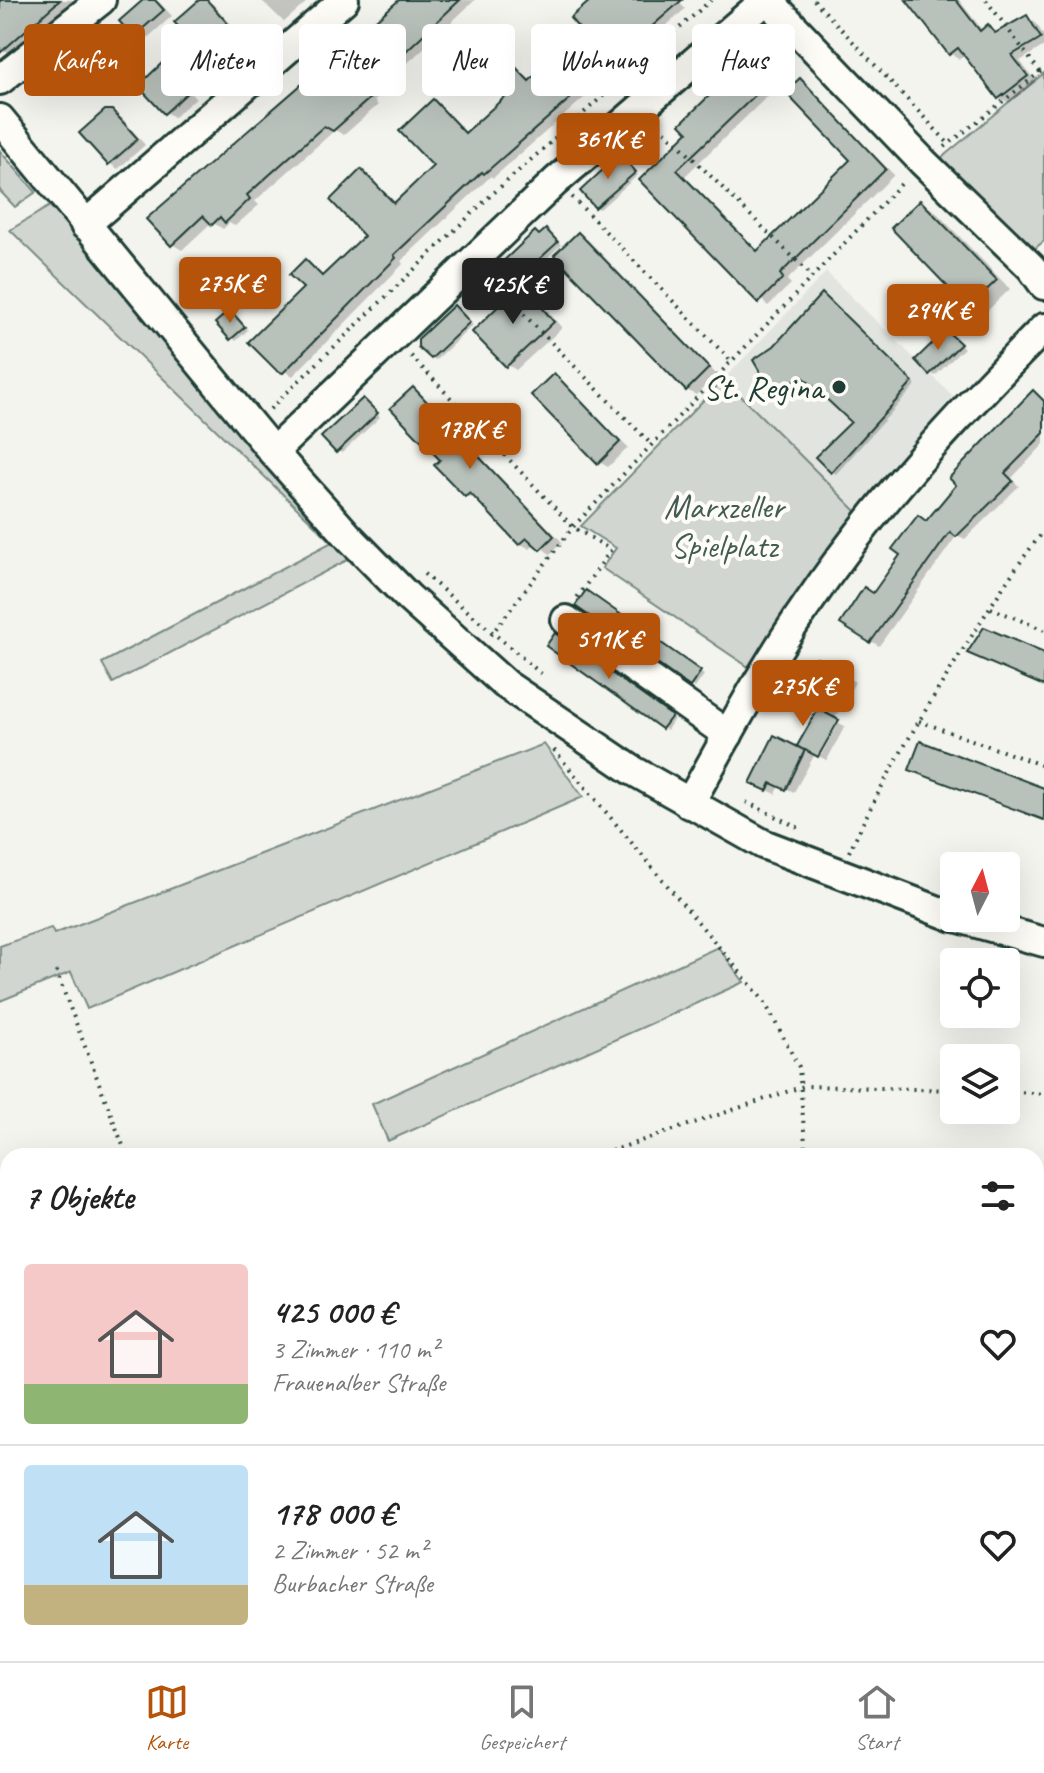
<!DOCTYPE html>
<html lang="de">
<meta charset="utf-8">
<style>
body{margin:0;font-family:Caveat,sans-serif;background:#f6f6f6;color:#222;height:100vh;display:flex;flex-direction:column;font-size:30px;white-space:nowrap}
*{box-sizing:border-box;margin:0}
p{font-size:26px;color:#767676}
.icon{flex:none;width:44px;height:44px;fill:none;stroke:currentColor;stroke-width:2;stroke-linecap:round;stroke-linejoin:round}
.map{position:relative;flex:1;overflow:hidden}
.side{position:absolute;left:0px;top:1148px;width:1044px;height:514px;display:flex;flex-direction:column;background:#fff;border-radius:24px 24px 0 0;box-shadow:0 8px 32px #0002}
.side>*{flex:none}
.hud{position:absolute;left:24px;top:24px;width:996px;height:72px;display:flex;gap:16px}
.needle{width:52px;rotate:6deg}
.controls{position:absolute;left:940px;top:852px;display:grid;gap:16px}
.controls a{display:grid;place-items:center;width:80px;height:80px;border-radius:8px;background:#fff;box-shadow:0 8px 32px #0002;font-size:40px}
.price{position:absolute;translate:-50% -68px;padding:0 18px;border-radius:8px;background:#b45309;color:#fff;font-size:26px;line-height:52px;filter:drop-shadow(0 2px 4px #0008)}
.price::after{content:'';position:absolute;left:50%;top:48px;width:24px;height:18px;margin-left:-12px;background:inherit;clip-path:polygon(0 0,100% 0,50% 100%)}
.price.selected{background:#222;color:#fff}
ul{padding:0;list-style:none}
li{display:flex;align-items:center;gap:24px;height:200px;padding:0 24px}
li+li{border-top:2px solid #e0e0e0}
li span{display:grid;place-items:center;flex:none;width:224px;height:160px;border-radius:8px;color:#555}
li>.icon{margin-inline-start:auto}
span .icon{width:96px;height:96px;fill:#fffc;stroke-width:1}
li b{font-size:34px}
h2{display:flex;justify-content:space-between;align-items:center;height:96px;padding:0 24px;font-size:34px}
.chip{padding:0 28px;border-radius:8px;background:#fff;box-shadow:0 8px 32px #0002;font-size:28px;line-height:72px}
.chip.selected{background:#b45309;color:#fff}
.menu{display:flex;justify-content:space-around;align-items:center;height:112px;border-top:2px solid #e0e0e0;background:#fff;font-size:22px;color:#767676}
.menu a{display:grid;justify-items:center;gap:4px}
.menu .selected{color:#b45309}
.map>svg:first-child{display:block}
.built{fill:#e2e5df}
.green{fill:#d1d6d1;stroke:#788a82;stroke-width:2}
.shadow{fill:#0003}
.building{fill:#b9c1bb;stroke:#1f3d34;stroke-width:2}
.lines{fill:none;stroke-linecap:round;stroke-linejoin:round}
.minor-casing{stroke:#1f3d34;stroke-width:34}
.path{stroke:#1f3d34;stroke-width:4;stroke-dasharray:2 6;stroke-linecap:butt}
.minor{stroke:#fdfcf7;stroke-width:28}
.poi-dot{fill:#1f3d34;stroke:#fdfcf7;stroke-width:3}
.labels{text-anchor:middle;stroke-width:8;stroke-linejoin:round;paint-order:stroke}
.poi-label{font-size:34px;fill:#1f3d34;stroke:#fdfcf7;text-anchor:end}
.park-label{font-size:34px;fill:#435c53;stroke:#fdfcf7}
</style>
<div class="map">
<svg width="1044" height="1661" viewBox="0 0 1044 1661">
<rect width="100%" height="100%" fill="#f4f4ef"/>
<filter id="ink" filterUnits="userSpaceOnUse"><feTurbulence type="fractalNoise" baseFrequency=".0125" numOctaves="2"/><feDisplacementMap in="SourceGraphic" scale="16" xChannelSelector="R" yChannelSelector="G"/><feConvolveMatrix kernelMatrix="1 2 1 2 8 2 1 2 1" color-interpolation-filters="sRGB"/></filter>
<g filter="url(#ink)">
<polygon class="built" points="826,272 953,396 856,511 724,379"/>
<g class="green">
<polygon points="1044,73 1044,241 1033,250 940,159"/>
<polygon points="0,151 36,192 15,207 0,191"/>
<polygon points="50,206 355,556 113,683 102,663 332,542 10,230"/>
<polygon points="724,379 856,511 753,670 602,568 616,548 581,526"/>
<polygon points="544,744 583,797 87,1009 71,972 0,1001 0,946 51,928 54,934"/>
<polygon points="718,947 744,982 388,1141 372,1104"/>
</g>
<g class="shadow">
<polygon points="0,0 78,0 14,56 0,47"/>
<polygon points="146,0 159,2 172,16 144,41 135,35"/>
<polygon points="202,0 213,4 253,49 227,73 218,67"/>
<polygon points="261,0 309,0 284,22"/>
<polygon points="405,0 475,0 398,72 402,76 374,101 378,105 344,135 335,130 255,201 259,205 235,226 229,223 223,229 212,222 182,250 172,244"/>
<polygon points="623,0 678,0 685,9 493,178 491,176 401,261 403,264 293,376 285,371 305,288 306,262 324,277 367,236 361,171 396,204 436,166 433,102 467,134 511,94 507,60 531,81"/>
<polygon points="909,0 959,0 983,31 988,27 998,32 1027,18 1036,23 1044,36 1044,46 1020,61 1036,82 1009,103 1000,98 966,54 959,59 950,53"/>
<polygon points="748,60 778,86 685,176 759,252 852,160 800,80 894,175 787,280 791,284 768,306 642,180 691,132"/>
<polygon points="162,66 196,98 174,117 165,112"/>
<polygon points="112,112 122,118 145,145 118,169 109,163"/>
<polygon points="624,159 638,175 600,209 596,207"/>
<polygon points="921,202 935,211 1010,289 983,315 969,307"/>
<polygon points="550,233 561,245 517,286 513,283 541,236"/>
<polygon points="579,235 588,240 717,375 696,395 687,390"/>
<polygon points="522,286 531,291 562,328 516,370 508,365"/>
<polygon points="826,298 916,385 836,474 832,471 854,422 806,376 780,396 776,394 775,348"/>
<polygon points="458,310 473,325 436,360 432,358"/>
<polygon points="231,313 248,330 236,341 218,324"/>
<polygon points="950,335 964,348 935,376 931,373"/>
<polygon points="554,376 628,448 608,467 599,462"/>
<polygon points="413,390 422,395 562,542 550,554 536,543 530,549 521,544 478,499 466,496 443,460"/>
<polygon points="1033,393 1044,400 1044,444 1011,479 1019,486 965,539 957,535 879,646 843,623 873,595"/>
<polygon points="367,402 380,417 342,453 338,451"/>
<polygon points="587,593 704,675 695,688 691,685"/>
<polygon points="559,638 674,719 667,730 663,728"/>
<polygon points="818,661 855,682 794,792 780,785 776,794 761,787 775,737 809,754 833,715 798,695"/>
<polygon points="839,723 845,726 827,760 820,757"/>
</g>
<g class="building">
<polygon points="0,0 60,0 0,53"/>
<polygon points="143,0 155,0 164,10 133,37 119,21"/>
<polygon points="199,0 207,0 245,43 217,69 174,22"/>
<polygon points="399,0 460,0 390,66 393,70 366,95 369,99 333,131 324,126 247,195 250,199 225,223 220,217 212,225 203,216 171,246 146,219"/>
<polygon points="591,0 682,0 484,174 482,172 394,255 396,258 283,373 277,371 248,342 303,288 289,275 305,259 322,276 364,236 330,200 361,169 394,203 433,166 399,131 433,99 465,133 508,94 490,74 507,58 529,81 582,32 570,18"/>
<polygon points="906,0 956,0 980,31 988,24 995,33 1027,15 1041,38 1012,55 1028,76 998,99 958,48 949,55"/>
<polygon points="748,58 770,81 677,170 757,251 850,160 785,92 800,78 886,169 780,274 783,278 758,303 639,180 688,132 680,124"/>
<polygon points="162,63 188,92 164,114 138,86"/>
<polygon points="105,110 112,110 138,139 108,165 79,133"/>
<polygon points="620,154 636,172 595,208 580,191"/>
<polygon points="920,200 997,280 968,308 891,228"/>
<polygon points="546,229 558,242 511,285 496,268 535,231 539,235"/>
<polygon points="578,232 709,368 686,391 554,255"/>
<polygon points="522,283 554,322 506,367 472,332"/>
<polygon points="822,293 913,382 831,473 815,457 851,422 801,375 774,396 753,360 774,346"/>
<polygon points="454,305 470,322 431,359 418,347 418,339"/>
<polygon points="230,310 245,327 230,340 215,323"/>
<polygon points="946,330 961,344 929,375 915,360"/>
<polygon points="554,373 620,442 598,464 531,395"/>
<polygon points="413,387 554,536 540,550 527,538 519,545 470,493 465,497 434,465 440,460 390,408"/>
<polygon points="1033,390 1044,401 1044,433 1005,473 1013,481 956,537 950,532 870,643 840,624 864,587 873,593 900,555 892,549 918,515 926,521 956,485 949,478"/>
<polygon points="363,398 378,413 336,453 321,437"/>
<polygon points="586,590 701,671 690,687 575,606"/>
<polygon points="984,627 1044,653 1044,686 967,653"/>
<polygon points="555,633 672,716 662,729 546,646"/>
<polygon points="817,658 848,676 826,713 839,720 818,757 805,750 786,790 771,783 767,791 750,783 774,735 804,750 797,746 818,709 823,712 795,695"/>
<polygon points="920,741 1044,788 1044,820 909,770"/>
</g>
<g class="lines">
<g class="minor-casing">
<g id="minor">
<polyline points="768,0 923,162 1031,267 1044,285"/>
<polyline points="0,80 101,0"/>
<polyline points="0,119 273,452 349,537 409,598 505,684 632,770 763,844 954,917"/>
<polyline points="85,225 344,0"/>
<polyline points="273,452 556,181 766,0"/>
<polyline points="566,620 728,735"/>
<path d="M689,804C727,737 763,668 807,605C875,504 958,415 1044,328"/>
<polyline points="959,918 1044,942"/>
</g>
</g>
<g class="path">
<polyline points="814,0 949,144"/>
<polyline points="986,0 1040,72"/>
<polyline points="659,125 811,275"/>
<polyline points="945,147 1044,69"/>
<polyline points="572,197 732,362"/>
<polyline points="490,280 652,445"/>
<polyline points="411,356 573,527 611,550 576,599"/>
<polyline points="270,409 489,197 711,0"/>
<polyline points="424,574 545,677"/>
<polyline points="991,608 1044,630"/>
<polyline points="491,635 573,527 905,180"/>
<polyline points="919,721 1044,766"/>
<polyline points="554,750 764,1001 799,1067 806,1156"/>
<polyline points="746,802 799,828"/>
<path d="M849,852C881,783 920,718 961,653C987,612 1013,569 1044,531"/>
<polyline points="56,971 127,1156"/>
<polyline points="1006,1091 1044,1094"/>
<polyline points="596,1156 804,1086 954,1090"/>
<polyline points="0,1353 8,1351"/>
<polyline points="789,1661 789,1654"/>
</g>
<use href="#minor" class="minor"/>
</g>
</g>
<circle class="poi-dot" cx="839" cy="387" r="8"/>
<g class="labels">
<g class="poi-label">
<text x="823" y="399">St. Regina</text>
</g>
<g class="park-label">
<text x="724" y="518">Marxzeller<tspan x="724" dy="39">Spielplatz</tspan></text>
</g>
</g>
</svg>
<div class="controls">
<a><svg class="needle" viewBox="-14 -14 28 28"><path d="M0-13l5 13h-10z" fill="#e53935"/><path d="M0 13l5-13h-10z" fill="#767676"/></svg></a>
<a><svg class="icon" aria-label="locate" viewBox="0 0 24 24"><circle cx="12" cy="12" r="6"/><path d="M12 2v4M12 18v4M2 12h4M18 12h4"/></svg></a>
<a><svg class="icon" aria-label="layers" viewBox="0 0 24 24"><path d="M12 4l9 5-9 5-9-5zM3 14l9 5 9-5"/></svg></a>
</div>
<b class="price" style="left:608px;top:181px">361K €</b>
<b class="price" style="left:230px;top:325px">275K €</b>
<b class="price selected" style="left:513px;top:326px">425K €</b>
<b class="price" style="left:938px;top:352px">294K €</b>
<b class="price" style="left:470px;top:471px">178K €</b>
<b class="price" style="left:609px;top:681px">511K €</b>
<b class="price" style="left:803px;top:728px">275K €</b>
<div class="hud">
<a class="chip selected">Kaufen</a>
<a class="chip">Mieten</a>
<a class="chip">Filter</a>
<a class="chip">Neu</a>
<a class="chip">Wohnung</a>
<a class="chip">Haus</a>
</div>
<section class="side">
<h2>7 Objekte<svg class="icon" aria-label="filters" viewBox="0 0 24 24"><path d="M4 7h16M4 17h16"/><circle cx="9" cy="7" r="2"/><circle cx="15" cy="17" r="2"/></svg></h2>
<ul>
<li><span style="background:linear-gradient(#f6c9c9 75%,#8fb573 0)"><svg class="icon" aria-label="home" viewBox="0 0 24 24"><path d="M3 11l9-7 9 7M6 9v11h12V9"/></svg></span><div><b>425 000 €</b><p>3 Zimmer · 110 m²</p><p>Frauenalber Straße</p></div><svg class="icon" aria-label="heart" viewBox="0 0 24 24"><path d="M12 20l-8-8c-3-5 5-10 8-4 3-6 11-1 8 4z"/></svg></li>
<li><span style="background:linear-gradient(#bfe0f5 75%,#c2b280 0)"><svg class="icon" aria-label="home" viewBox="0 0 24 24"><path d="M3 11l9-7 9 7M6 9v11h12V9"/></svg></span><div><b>178 000 €</b><p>2 Zimmer · 52 m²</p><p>Burbacher Straße</p></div><svg class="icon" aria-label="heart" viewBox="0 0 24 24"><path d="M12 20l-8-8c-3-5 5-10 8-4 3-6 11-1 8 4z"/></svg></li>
</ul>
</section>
</div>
<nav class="menu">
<a class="selected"><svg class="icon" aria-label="map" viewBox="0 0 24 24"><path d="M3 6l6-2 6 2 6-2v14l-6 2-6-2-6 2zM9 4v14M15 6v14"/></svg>Karte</a>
<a><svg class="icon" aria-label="saved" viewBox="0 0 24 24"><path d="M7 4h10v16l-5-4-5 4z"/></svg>Gespeichert</a>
<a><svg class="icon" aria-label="home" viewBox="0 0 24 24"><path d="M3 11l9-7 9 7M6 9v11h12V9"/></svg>Start</a>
</nav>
